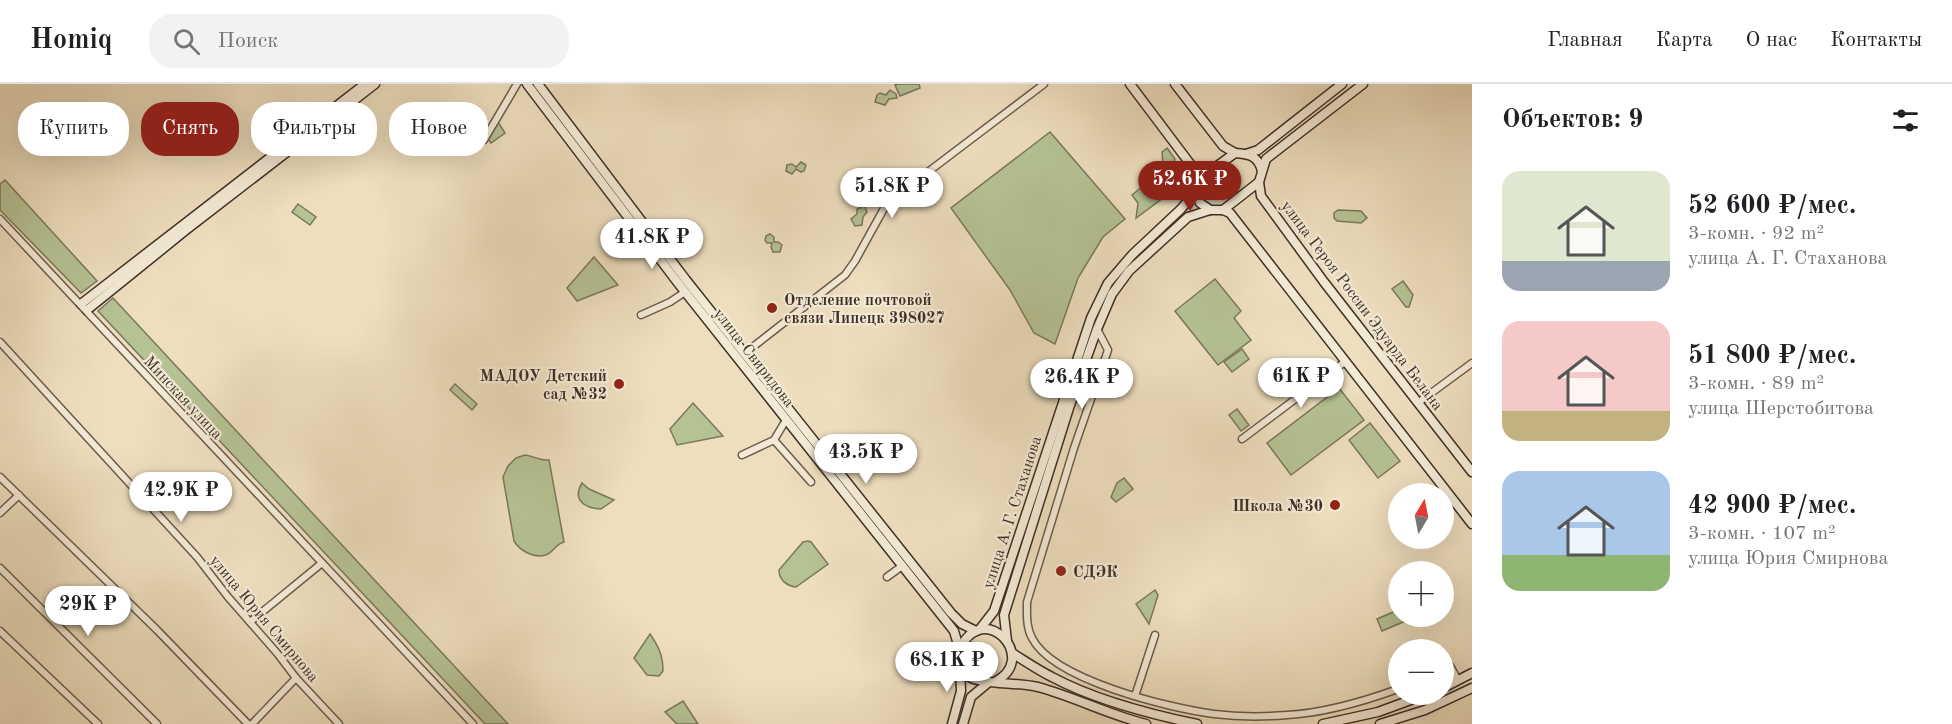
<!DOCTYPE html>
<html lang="ru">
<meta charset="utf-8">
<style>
body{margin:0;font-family:"Old Standard TT",serif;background:#f2f2f2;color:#202124;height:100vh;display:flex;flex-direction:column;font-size:22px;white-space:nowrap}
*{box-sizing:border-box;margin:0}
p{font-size:20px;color:#757577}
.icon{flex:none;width:33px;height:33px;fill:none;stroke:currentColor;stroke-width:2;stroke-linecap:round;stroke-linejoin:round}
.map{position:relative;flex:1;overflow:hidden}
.panel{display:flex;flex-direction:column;background:#fff;width:480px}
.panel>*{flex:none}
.top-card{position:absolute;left:18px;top:18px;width:570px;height:54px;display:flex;gap:12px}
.needle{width:39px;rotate:10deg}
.tools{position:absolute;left:1388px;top:399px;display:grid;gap:12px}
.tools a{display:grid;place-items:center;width:66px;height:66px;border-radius:50%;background:#fff;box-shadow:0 6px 24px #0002;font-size:30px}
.price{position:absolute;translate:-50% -51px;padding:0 14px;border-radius:21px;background:#fff;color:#222;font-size:20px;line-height:39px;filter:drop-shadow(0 2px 3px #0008)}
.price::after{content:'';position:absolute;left:50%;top:36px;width:18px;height:14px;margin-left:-9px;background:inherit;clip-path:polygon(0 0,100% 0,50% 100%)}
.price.on{background:#8f2418;color:#fff}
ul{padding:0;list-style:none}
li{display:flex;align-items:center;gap:18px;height:150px;padding:0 30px}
li span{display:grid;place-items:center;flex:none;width:168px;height:120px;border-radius:18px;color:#555}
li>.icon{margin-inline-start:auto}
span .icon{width:72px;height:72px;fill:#fffc;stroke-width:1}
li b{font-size:26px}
h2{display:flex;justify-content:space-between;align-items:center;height:72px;padding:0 30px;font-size:26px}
.tag{padding:0 21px;border-radius:24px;background:#fff;box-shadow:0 6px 24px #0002;font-size:21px;line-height:54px}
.tag.on{background:#8f2418;color:#fff}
header{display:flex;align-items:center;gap:36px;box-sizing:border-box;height:84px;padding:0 30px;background:#fff;border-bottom:2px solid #e0e0e0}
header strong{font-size:28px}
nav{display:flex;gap:33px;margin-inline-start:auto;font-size:21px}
.search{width:420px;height:54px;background:#f2f2f2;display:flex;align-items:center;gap:15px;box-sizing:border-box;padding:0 21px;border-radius:24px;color:#757577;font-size:22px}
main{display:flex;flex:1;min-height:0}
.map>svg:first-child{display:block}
.green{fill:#b5c294;stroke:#7a785e;stroke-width:1.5}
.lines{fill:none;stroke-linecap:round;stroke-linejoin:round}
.street-casing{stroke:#6a5b4d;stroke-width:9}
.secondary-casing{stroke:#3e2f27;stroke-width:11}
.street{stroke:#f3ead5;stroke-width:6}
.secondary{stroke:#f3ead5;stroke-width:8}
.poi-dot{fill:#8f2418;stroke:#f3ead5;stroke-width:2}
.labels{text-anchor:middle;stroke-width:4.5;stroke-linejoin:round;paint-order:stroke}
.poi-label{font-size:16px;font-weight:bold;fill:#3e2f27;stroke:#f3ead5;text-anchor:start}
.street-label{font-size:16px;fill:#3e2f27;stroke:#f3ead5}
</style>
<header>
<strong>Homiq</strong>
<div class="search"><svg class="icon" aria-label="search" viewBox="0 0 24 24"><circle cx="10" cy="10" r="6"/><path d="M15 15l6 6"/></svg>Поиск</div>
<nav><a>Главная</a><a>Карта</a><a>О нас</a><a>Контакты</a></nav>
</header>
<main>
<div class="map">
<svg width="1472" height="640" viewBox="0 0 1472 640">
<rect width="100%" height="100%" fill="#eddebe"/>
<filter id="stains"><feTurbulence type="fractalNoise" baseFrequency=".00333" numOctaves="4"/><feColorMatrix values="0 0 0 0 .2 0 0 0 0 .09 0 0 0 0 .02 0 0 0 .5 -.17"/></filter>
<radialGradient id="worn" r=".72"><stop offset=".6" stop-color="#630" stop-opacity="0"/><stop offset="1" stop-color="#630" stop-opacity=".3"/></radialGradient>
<g class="green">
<polygon points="898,0 919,0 920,4 900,12 895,1"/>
<polygon points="890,6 896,10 897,14 889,15 885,21 875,18 877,11 880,9 886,11"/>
<polygon points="498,38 505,49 491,59 488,55"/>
<polygon points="1050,48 1125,135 1103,153 1078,194 1055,260 1034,249 1010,206 951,124"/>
<polygon points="1167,64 1175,75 1163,114 1136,134 1138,119 1132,111 1161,87 1163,81 1162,68"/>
<polygon points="801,78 806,81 804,87 801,88 796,85 792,90 786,87 787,81 792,80 796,83"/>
<polygon points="5,96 97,197 81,209 0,126 0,100"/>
<polygon points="863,112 868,113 870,118 865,123 867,128 863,133 862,141 855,142 851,135 857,130 857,125 862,123 859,116"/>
<polygon points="298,120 316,133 310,141 292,128"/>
<polygon points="1338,126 1361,127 1367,134 1361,139 1337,137 1334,134 1334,129"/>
<polygon points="770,150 774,153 774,158 778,158 782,161 780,168 773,168 771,163 772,159 767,159 765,156 766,152"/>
<polygon points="594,173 618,201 577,217 567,204"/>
<polygon points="1215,195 1241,227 1234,234 1251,256 1218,281 1175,227"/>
<polygon points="1403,197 1413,211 1409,223 1406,223 1392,205"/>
<polygon points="113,214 508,640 485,640 98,227"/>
<polygon points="1242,265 1249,275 1232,288 1224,278"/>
<polygon points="455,300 477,320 472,326 450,306"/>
<polygon points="1339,304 1364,336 1291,391 1267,359"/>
<polygon points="693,319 723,352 677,361 670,345"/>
<polygon points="1237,325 1249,341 1241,347 1229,331"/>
<polygon points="1370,339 1400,377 1378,394 1349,356"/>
<path d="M525,371C534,372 540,377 549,376L564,458C556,460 555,466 548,470C536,476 520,467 514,457L503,393L508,382L516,374Z"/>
<polygon points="1124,394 1133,405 1116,418 1111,413 1117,399"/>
<path d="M582,399L589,405L614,416L601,425C584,424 572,416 582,399Z"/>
<path d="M808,457L811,458L828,480L796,503C787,502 779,496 779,486L803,458Z"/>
<polygon points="1155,506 1158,511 1149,540 1136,520"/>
<polygon points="1398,526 1398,532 1415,533 1382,547 1377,535"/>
<path d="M650,550C659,563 663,572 663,587L659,592L647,591L634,574Z"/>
<polygon points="683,617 698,640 677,640 665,628"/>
</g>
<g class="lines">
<g class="street-casing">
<g id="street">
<polyline points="484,56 517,0"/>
<polyline points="0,135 473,640"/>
<polyline points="641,231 670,218 685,208"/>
<path d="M1097,245L1108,266L1074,364L1027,518C1027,530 1026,543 1032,554C1053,596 1169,624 1214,630C1238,633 1263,633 1287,631C1325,629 1362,618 1398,605"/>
<polyline points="0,258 197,473 228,513 277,569 296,594 339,640"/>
<polyline points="745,269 845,191 855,177 887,119 1044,0"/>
<polyline points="1419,318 1472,279"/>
<polyline points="1242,355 1346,277"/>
<polyline points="774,356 811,398"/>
<polyline points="742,371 774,356 786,336"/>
<polyline points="0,393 157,546 248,640"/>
<polyline points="0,429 19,411"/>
<polyline points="0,484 157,640"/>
<polyline points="887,493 902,482"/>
<polyline points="250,538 322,479"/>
<polyline points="0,547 98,640"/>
<polyline points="1443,585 1450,582 1458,596"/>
<polyline points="1135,612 1155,551"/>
<polyline points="252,640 296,594"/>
</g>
</g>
<g class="secondary-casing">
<g id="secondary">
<polyline points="527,0 678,199 954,547 959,564"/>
<polyline points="538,0 686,196 951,529 962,540 976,547"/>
<polyline points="1130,0 1194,85 1198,96"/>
<polyline points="1175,0 1223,62 1235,69"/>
<polyline points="1246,70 1258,66 1342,0"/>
<path d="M1262,87C1258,72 1250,70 1235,69L1198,96L1195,108L1200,119L1206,123L1210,126H1223L1259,98L1266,75L1363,0"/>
<polyline points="1259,98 1261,112 1324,198 1472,388"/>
<polyline points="1223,126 1230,129 1472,440"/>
<polyline points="81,220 365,0"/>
<polyline points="87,226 186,146 375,0"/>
<polyline points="980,545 994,527 1091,234 1108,199 1132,171 1181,125 1195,108"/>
<polyline points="1007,557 1004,531 1069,324 1097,245 1112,210 1129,187 1188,133 1210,126"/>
<path d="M1012,569C1025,577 1038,586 1052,593C1095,616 1149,630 1197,640"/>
<path d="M995,598C1004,592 1010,588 1012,577C1013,567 1010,560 1003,553C970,522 933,591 983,597C1001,600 1019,599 1038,603C1075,613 1109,631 1146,640"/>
<polyline points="1443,604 1472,589"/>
<polyline points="952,640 961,607 960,582"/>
<polyline points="963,640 971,613 989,598"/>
<polyline points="1323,640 1378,628 1427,610"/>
<polyline points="1380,640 1425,626 1472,604"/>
</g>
</g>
<use href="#street" class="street"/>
<use href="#secondary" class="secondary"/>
</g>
<g class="poi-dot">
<circle cx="772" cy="224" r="6"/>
<circle cx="619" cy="300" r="6"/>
<circle cx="1335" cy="421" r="6"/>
<circle cx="1061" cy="487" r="6"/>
</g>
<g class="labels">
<g class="poi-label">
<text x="784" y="221">Отделение почтовой<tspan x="784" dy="18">связи Липецк 398027</tspan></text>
<text x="607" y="297" text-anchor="end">МАДОУ Детский<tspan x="607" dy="18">сад №32</tspan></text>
<text x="1323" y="427" text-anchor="end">Школа №30</text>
<text x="1073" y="493">СДЭК</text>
</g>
<g class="street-label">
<text transform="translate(1363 221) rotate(53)" y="6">улица Героя России Эдуарда Белана</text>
<text transform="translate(755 273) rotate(52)" y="6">улица Свиридова</text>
<text transform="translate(184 313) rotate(47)" y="6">Минская улица</text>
<text transform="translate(1011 428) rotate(-72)" y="6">улица А. Г. Стаханова</text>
<text transform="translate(265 534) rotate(50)" y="6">улица Юрия Смирнова</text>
</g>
</g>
<rect width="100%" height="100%" filter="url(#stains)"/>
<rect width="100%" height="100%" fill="url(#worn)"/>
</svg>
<div class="tools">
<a><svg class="needle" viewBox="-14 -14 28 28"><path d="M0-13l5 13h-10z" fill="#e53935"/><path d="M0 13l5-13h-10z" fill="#757577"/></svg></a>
<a>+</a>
<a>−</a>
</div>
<b class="price on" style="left:1190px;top:128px">52.6K ₽</b>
<b class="price" style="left:892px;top:135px">51.8K ₽</b>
<b class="price" style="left:652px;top:186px">41.8K ₽</b>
<b class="price" style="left:1301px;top:325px">61K ₽</b>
<b class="price" style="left:1082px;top:326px">26.4K ₽</b>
<b class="price" style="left:866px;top:401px">43.5K ₽</b>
<b class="price" style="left:181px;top:439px">42.9K ₽</b>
<b class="price" style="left:88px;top:553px">29K ₽</b>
<b class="price" style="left:947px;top:609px">68.1K ₽</b>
<div class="top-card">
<a class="tag">Купить</a>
<a class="tag on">Снять</a>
<a class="tag">Фильтры</a>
<a class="tag">Новое</a>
</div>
</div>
<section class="panel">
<h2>Объектов: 9<svg class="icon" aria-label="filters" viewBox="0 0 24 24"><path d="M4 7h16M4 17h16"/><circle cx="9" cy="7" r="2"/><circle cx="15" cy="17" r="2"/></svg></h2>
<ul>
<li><span style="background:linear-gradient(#dfe7d0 75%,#9aa5b1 0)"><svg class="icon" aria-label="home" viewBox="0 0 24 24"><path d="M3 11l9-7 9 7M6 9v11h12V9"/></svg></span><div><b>52 600 ₽/мес.</b><p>3-комн. · 92 m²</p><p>улица А. Г. Стаханова</p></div></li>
<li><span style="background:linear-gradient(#f6c9c9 75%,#c2b280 0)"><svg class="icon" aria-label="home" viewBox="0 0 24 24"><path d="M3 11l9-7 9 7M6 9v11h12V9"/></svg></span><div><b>51 800 ₽/мес.</b><p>3-комн. · 89 m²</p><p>улица Шерстобитова</p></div></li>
<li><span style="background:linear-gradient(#a9c7e8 70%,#8fb573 0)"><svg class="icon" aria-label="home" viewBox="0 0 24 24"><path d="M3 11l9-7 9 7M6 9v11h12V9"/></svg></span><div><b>42 900 ₽/мес.</b><p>3-комн. · 107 m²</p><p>улица Юрия Смирнова</p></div></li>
</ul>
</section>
</main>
